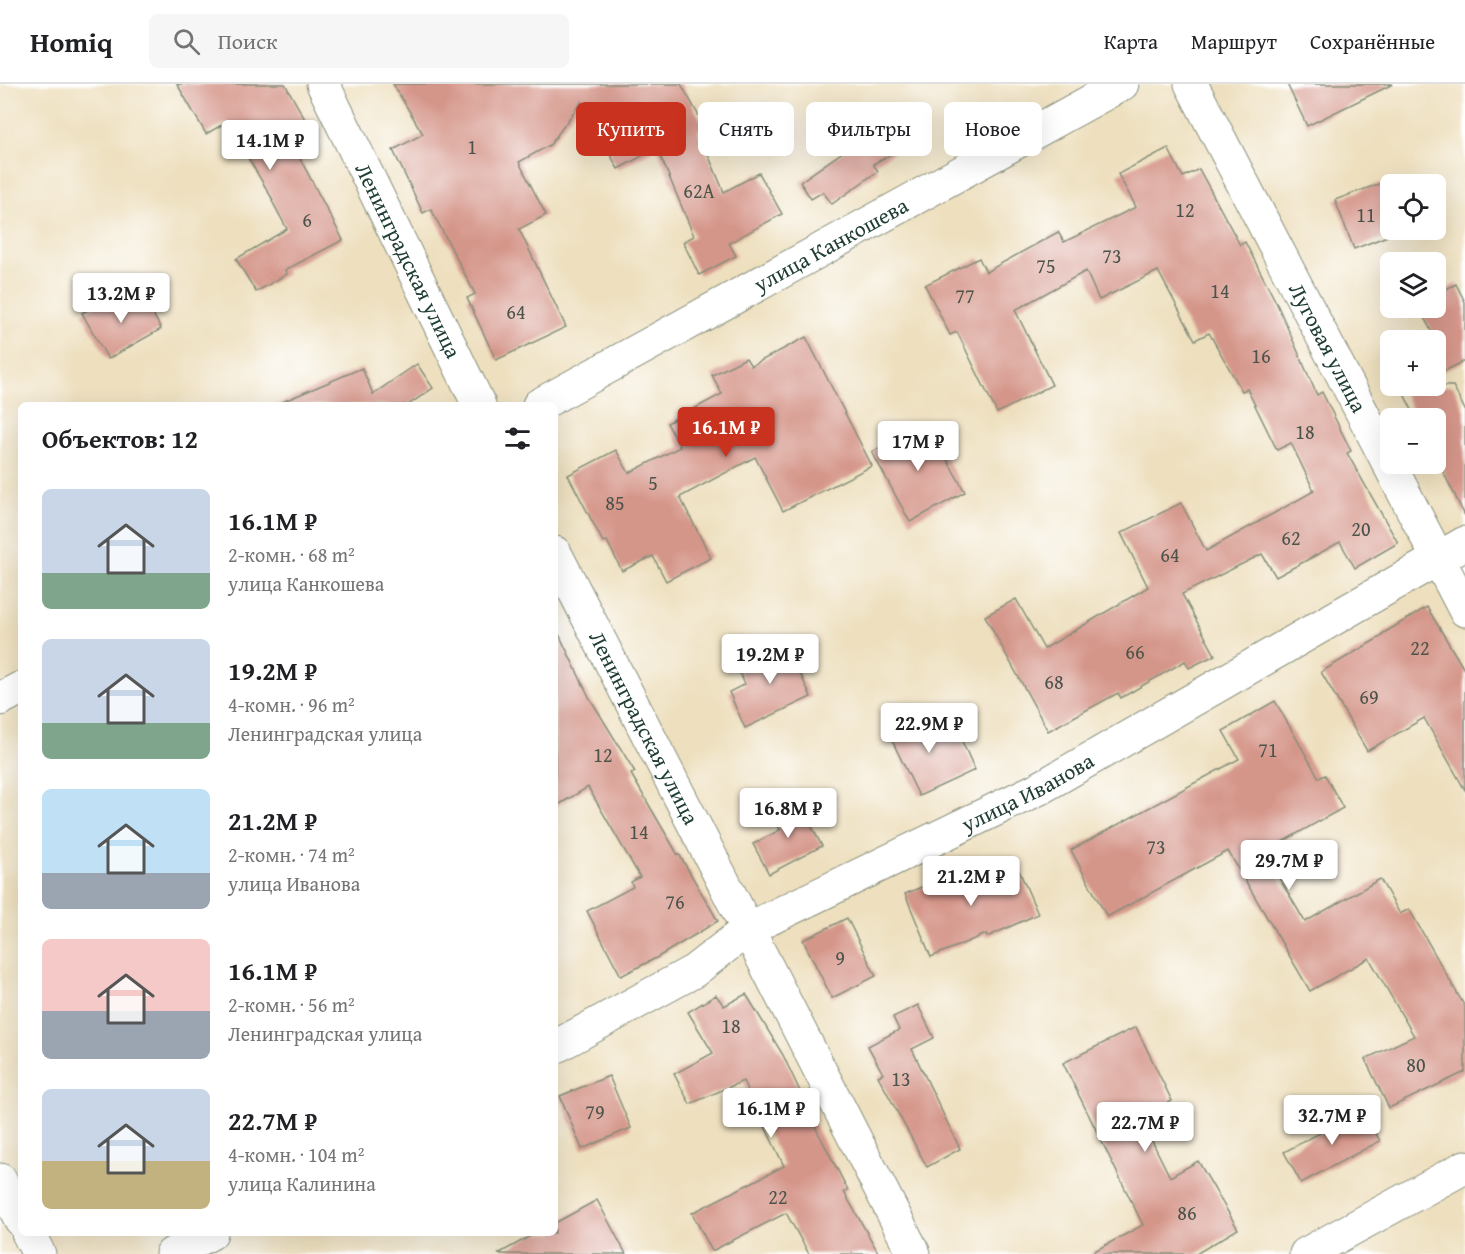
<!DOCTYPE html>
<html lang="ru">
<meta charset="utf-8">
<style>
body{margin:0;font-family:"Gentium Book Plus",serif;background:#f6f6f6;color:#202124;height:100vh;display:flex;flex-direction:column;font-size:22px;white-space:nowrap}
*{box-sizing:border-box;margin:0}
p{font-size:20px;color:#757577}
.icon{flex:none;width:33px;height:33px;fill:none;stroke:currentColor;stroke-width:2;stroke-linecap:round;stroke-linejoin:round}
.map{position:relative;flex:1;overflow:hidden}
.sheet{position:absolute;left:18px;top:318px;width:540px;height:834px;display:flex;flex-direction:column;background:#fff;border-radius:9px;box-shadow:0 6px 24px #0002}
.sheet>*{flex:none}
.hud{position:absolute;left:576px;top:18px;width:570px;height:54px;display:flex;gap:12px}
.controls{position:absolute;left:1380px;top:90px;display:grid;gap:12px}
.controls a{display:grid;place-items:center;width:66px;height:66px;border-radius:9px;background:#fff;box-shadow:0 6px 24px #0002;font-size:30px}
.price{position:absolute;translate:-50% -51px;padding:0 14px;border-radius:6px;background:#fff;color:#222;font-size:20px;line-height:39px;filter:drop-shadow(0 2px 3px #0008)}
.price::after{content:'';position:absolute;left:50%;top:36px;width:18px;height:14px;margin-left:-9px;background:inherit;clip-path:polygon(0 0,100% 0,50% 100%)}
.price.current{background:#c8321e;color:#fff}
ul{padding:0;list-style:none}
li{display:flex;align-items:center;gap:18px;height:150px;padding:0 24px}
li span{display:grid;place-items:center;flex:none;width:168px;height:120px;border-radius:9px;color:#555}
li>.icon{margin-inline-start:auto}
span .icon{width:72px;height:72px;fill:#fffc;stroke-width:1}
li b{font-size:26px}
h2{display:flex;justify-content:space-between;align-items:center;height:72px;padding:0 24px;font-size:26px}
.tag{padding:0 21px;border-radius:9px;background:#fff;box-shadow:0 6px 24px #0002;font-size:21px;line-height:54px}
.tag.current{background:#c8321e;color:#fff}
header{display:flex;align-items:center;gap:36px;box-sizing:border-box;height:84px;padding:0 30px;background:#fff;border-bottom:2px solid #e0e0e0}
header strong{font-size:28px}
nav{display:flex;gap:33px;margin-inline-start:auto;font-size:21px}
.search{width:420px;height:54px;background:#f6f6f6;display:flex;align-items:center;gap:15px;box-sizing:border-box;padding:0 21px;border-radius:9px;color:#757577;font-size:22px}
.map>svg:first-child{display:block}
.building{fill:#d5968a}
.lines{fill:none;stroke-linecap:round;stroke-linejoin:round}
.minor-casing{stroke:#868e7a;stroke-width:35}
.minor{stroke:#fff;stroke-width:33}
.labels{text-anchor:middle;stroke-width:6;stroke-linejoin:round;paint-order:stroke}
.number-label{font-size:20px;fill:#4c534a}
.street-label{font-size:22px;fill:#1f3d34;stroke:#fff}
</style>
<header>
<strong>Homiq</strong>
<div class="search"><svg class="icon" aria-label="search" viewBox="0 0 24 24"><circle cx="10" cy="10" r="6"/><path d="M15 15l6 6"/></svg>Поиск</div>
<nav><a>Карта</a><a>Маршрут</a><a>Сохранённые</a></nav>
</header>
<div class="map">
<svg width="1465" height="1170" viewBox="0 0 1465 1170">
<rect width="100%" height="100%" fill="#fff"/>
<filter id="ink" filterUnits="userSpaceOnUse"><feTurbulence type="fractalNoise" baseFrequency=".0167" numOctaves="2"/><feDisplacementMap in="SourceGraphic" scale="12" xChannelSelector="R" yChannelSelector="G"/><feConvolveMatrix kernelMatrix="1 2 1 2 8 2 1 2 1" color-interpolation-filters="sRGB"/></filter>
<filter id="wash" filterUnits="userSpaceOnUse"><feTurbulence type="fractalNoise" baseFrequency=".008" numOctaves="4" result="noise"/><feDisplacementMap in="SourceGraphic" scale="24" xChannelSelector="R" yChannelSelector="G"/><feGaussianBlur stdDeviation="1.35" result="paint"/><feColorMatrix in="noise" values="0 0 0 0 0 0 0 0 0 0 0 0 0 0 0 0 0 1.4 0 .05"/><feComposite in="paint" operator="in"/></filter>
<g filter="url(#wash)">
<rect width="100%" height="100%" fill="#eee0bf"/>
<g id="blocks">
<g class="building">
<polygon points="177,0 285,0 307,39 287,50 343,156 285,186 287,190 256,208 236,175 287,145 272,117 273,116 227,38 206,50"/>
<polygon points="393,0 681,0 705,43 698,47 724,108 759,89 782,130 729,159 736,172 699,191 683,158 694,152 657,64 618,85 582,17 550,61 519,78 546,131 519,145 566,243 496,276 467,214 475,210 431,125 423,129 393,66 423,50"/>
<polygon points="1287,0 1393,0 1307,42"/>
<polygon points="903,22 920,54 873,80 878,87 832,120 823,108 811,115 800,98 864,53 860,45"/>
<polygon points="1168,64 1183,93 1199,85 1240,161 1245,158 1277,220 1317,311 1322,308 1351,367 1347,369 1398,459 1355,484 1340,458 1276,493 1262,470 1182,510 1215,571 1189,584 1185,577 1121,614 1118,609 1048,647 985,532 1016,515 1044,565 1148,503 1121,449 1181,419 1206,467 1314,407 1291,359 1277,366 1247,305 1242,307 1209,249 1195,256 1158,187 1099,216 1086,187 1015,226 1052,301 997,329 957,248 950,251 925,201 979,174 986,188 1058,148 1064,158 1136,123 1118,90"/>
<polygon points="1384,98 1390,115 1390,151 1354,165 1335,116"/>
<polygon points="1456,200 1465,218 1465,277 1436,291 1436,256 1419,224 1436,224 1436,210"/>
<polygon points="123,207 131,222 145,215 161,245 108,275 82,229"/>
<polygon points="806,253 872,382 783,427 755,373 680,413 711,474 666,497 653,472 622,487 607,457 603,458 568,391 616,366 629,389 680,363 667,339 722,310 712,291 746,274 751,282"/>
<polygon points="417,280 433,304 408,321 275,321 362,284 373,310"/>
<polygon points="1400,302 1453,302 1465,326 1465,432 1436,373 1436,334 1416,334"/>
<polygon points="926,338 965,408 910,438 872,368"/>
<polygon points="1427,523 1465,587 1465,706 1424,634 1367,667 1321,588 1382,552 1382,550"/>
<polygon points="555,542 589,613 635,688 631,690 678,771 679,770 718,837 658,873 621,892 587,827 633,803 631,798 640,793 588,703 555,723"/>
<polygon points="783,553 811,613 745,644 729,608 745,600 739,588 763,577 757,565"/>
<polygon points="1275,617 1319,694 1325,691 1343,724 1264,768 1305,838 1380,795 1400,830 1409,825 1465,923 1465,988 1389,1024 1365,975 1414,952 1369,874 1310,907 1228,767 1107,833 1071,766 1239,675 1223,647"/>
<polygon points="915,627 929,657 956,644 975,686 919,712 885,642"/>
<polygon points="798,717 822,762 769,790 753,760 780,746 772,731"/>
<polygon points="1014,775 1038,830 987,853 986,850 931,873 905,810 950,791 955,801"/>
<polygon points="847,834 876,892 832,914 803,856"/>
<polygon points="746,910 783,971 812,1033 810,1033 848,1106 844,1108 879,1170 809,1170 786,1129 712,1167 692,1129 784,1082 743,997 690,1020 674,990 713,969 688,928 716,911 724,922"/>
<polygon points="918,921 934,954 912,965 960,1065 927,1083 878,992 883,990 868,962 899,946 893,933"/>
<polygon points="1136,943 1172,1017 1140,1033 1170,1093 1198,1077 1238,1145 1196,1170 1089,1170 1143,1141 1063,979"/>
<polygon points="609,992 631,1044 582,1065 560,1012"/>
<polygon points="1363,1026 1380,1057 1301,1099 1284,1068"/>
<polygon points="597,1116 626,1170 498,1170 536,1149 555,1149 555,1139"/>
</g>
</g>
</g>
<g filter="url(#ink)">
<use href="#blocks" fill-opacity="0" stroke="#868e7a" stroke-width="1.5"/>
<g class="lines">
<g class="minor-casing">
<g id="minor">
<path id="s1" d="M323,0L479,321"/>
<path id="s2" d="M1191,0L1465,526"/>
<path id="s3" d="M539,321L1122,0"/>
<path id="s4" d="M555,469L914,1170"/>
<polyline points="0,615 21,604"/>
<path id="s5" d="M555,963L694,887L748,845L1040,704L1465,459"/>
<polyline points="0,1096 21,1136"/>
<polyline points="28,1149 39,1170"/>
<polyline points="172,1170 211,1149"/>
<polyline points="1306,1170 1465,1083"/>
</g>
</g>
<use href="#minor" class="minor"/>
</g>
</g>
<g class="labels">
<g class="number-label">
<text x="472" y="70">1</text>
<text x="699" y="114">62А</text>
<text x="1185" y="133">12</text>
<text x="1366" y="138">11</text>
<text x="307" y="143">6</text>
<text x="1112" y="179">73</text>
<text x="1046" y="189">75</text>
<text x="1220" y="214">14</text>
<text x="965" y="219">77</text>
<text x="516" y="235">64</text>
<text x="1261" y="279">16</text>
<text x="1305" y="355">18</text>
<text x="653" y="406">5</text>
<text x="615" y="426">85</text>
<text x="1361" y="452">20</text>
<text x="1291" y="461">62</text>
<text x="1170" y="478">64</text>
<text x="1420" y="571">22</text>
<text x="1135" y="575">66</text>
<text x="1054" y="605">68</text>
<text x="1369" y="620">69</text>
<text x="1268" y="673">71</text>
<text x="603" y="678">12</text>
<text x="639" y="755">14</text>
<text x="1156" y="770">73</text>
<text x="675" y="825">76</text>
<text x="840" y="881">9</text>
<text x="731" y="949">18</text>
<text x="1416" y="988">80</text>
<text x="901" y="1002">13</text>
<text x="595" y="1035">79</text>
<text x="778" y="1120">22</text>
<text x="1187" y="1136">86</text>
</g>
<g class="street-label">
<text dy="8" stroke="none"><textPath href="#s3" startOffset="333">улица Канкошева</textPath></text>
<text dy="8" stroke="none"><textPath href="#s1" startOffset="196">Ленинградская улица</textPath></text>
<text dy="8" stroke="none"><textPath href="#s2" startOffset="297">Луговая улица</textPath></text>
<text dy="8" stroke="none"><textPath href="#s4" startOffset="196">Ленинградская улица</textPath></text>
<text dy="8" stroke="none"><textPath href="#s5" startOffset="538">улица Иванова</textPath></text>
</g>
</g>
</svg>
<div class="controls">
<a><svg class="icon" aria-label="locate" viewBox="0 0 24 24"><circle cx="12" cy="12" r="6"/><path d="M12 2v4M12 18v4M2 12h4M18 12h4"/></svg></a>
<a><svg class="icon" aria-label="layers" viewBox="0 0 24 24"><path d="M12 4l9 5-9 5-9-5zM3 14l9 5 9-5"/></svg></a>
<a>+</a>
<a>−</a>
</div>
<b class="price" style="left:270px;top:87px">14.1M ₽</b>
<b class="price" style="left:121px;top:240px">13.2M ₽</b>
<b class="price current" style="left:726px;top:374px">16.1M ₽</b>
<b class="price" style="left:918px;top:388px">17M ₽</b>
<b class="price" style="left:770px;top:601px">19.2M ₽</b>
<b class="price" style="left:929px;top:670px">22.9M ₽</b>
<b class="price" style="left:788px;top:755px">16.8M ₽</b>
<b class="price" style="left:1289px;top:807px">29.7M ₽</b>
<b class="price" style="left:971px;top:823px">21.2M ₽</b>
<b class="price" style="left:771px;top:1055px">16.1M ₽</b>
<b class="price" style="left:1332px;top:1062px">32.7M ₽</b>
<b class="price" style="left:1145px;top:1069px">22.7M ₽</b>
<div class="hud">
<a class="tag current">Купить</a>
<a class="tag">Снять</a>
<a class="tag">Фильтры</a>
<a class="tag">Новое</a>
</div>
<section class="sheet">
<h2>Объектов: 12<svg class="icon" aria-label="filters" viewBox="0 0 24 24"><path d="M4 7h16M4 17h16"/><circle cx="9" cy="7" r="2"/><circle cx="15" cy="17" r="2"/></svg></h2>
<ul>
<li><span style="background:linear-gradient(#c9d6e8 70%,#7fa58c 0)"><svg class="icon" aria-label="home" viewBox="0 0 24 24"><path d="M3 11l9-7 9 7M6 9v11h12V9"/></svg></span><div><b>16.1M ₽</b><p>2-комн. · 68 m²</p><p>улица Канкошева</p></div></li>
<li><span style="background:linear-gradient(#c9d6e8 70%,#7fa58c 0)"><svg class="icon" aria-label="home" viewBox="0 0 24 24"><path d="M3 11l9-7 9 7M6 9v11h12V9"/></svg></span><div><b>19.2M ₽</b><p>4-комн. · 96 m²</p><p>Ленинградская улица</p></div></li>
<li><span style="background:linear-gradient(#bfe0f5 70%,#9aa5b1 0)"><svg class="icon" aria-label="home" viewBox="0 0 24 24"><path d="M3 11l9-7 9 7M6 9v11h12V9"/></svg></span><div><b>21.2M ₽</b><p>2-комн. · 74 m²</p><p>улица Иванова</p></div></li>
<li><span style="background:linear-gradient(#f6c9c9 60%,#9aa5b1 0)"><svg class="icon" aria-label="home" viewBox="0 0 24 24"><path d="M3 11l9-7 9 7M6 9v11h12V9"/></svg></span><div><b>16.1M ₽</b><p>2-комн. · 56 m²</p><p>Ленинградская улица</p></div></li>
<li><span style="background:linear-gradient(#c9d6e8 60%,#c2b280 0)"><svg class="icon" aria-label="home" viewBox="0 0 24 24"><path d="M3 11l9-7 9 7M6 9v11h12V9"/></svg></span><div><b>22.7M ₽</b><p>4-комн. · 104 m²</p><p>улица Калинина</p></div></li>
</ul>
</section>
</div>
